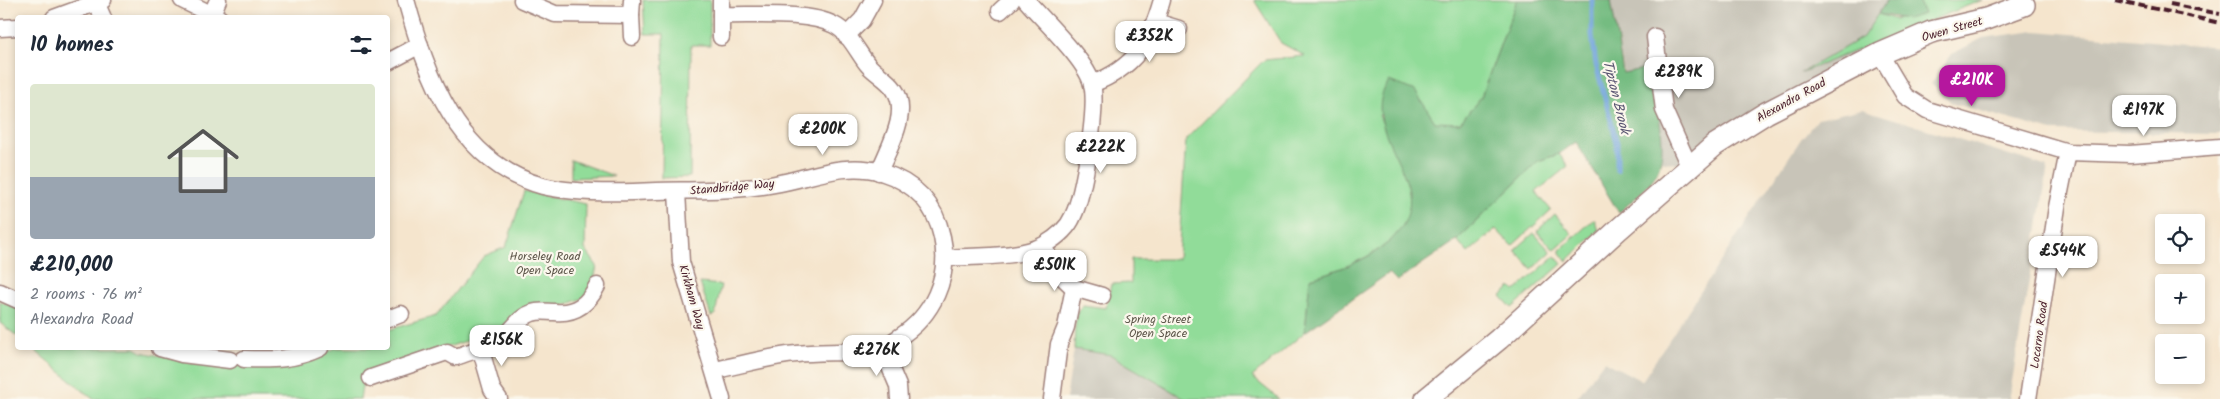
<!DOCTYPE html>
<meta charset="utf-8">
<style>
body{margin:0;font-family:Kalam,sans-serif;background:#f6f6f7;color:#1f2937;height:100vh;display:flex;flex-direction:column;font-size:19px;white-space:nowrap}
*{box-sizing:border-box;margin:0}
p{font-size:16px;color:#747a83}
.icon{flex:none;width:28px;height:28px;fill:none;stroke:currentColor;stroke-width:2;stroke-linecap:round;stroke-linejoin:round}
.map{position:relative;flex:1;overflow:hidden}
.panel{position:absolute;left:15px;top:15px;width:375px;height:335px;display:flex;flex-direction:column;background:#fff;border-radius:5px;box-shadow:0 2px 8px #0003}
.panel>*{flex:none}
.buttons{position:absolute;left:2155px;top:214px;display:grid;gap:10px}
.buttons a{display:grid;place-items:center;width:50px;height:50px;border-radius:5px;background:#fff;box-shadow:0 2px 8px #0003;font-size:25px}
.price{position:absolute;translate:-50% -42px;padding:0 11px;border-radius:10px;background:#fff;color:#222;font-size:16px;line-height:32px;filter:drop-shadow(0 1px 2px #0008)}
.price::after{content:'';position:absolute;left:50%;top:30px;width:15px;height:11px;margin-left:-8px;background:inherit;clip-path:polygon(0 0,100% 0,50% 100%)}
.price.active{background:#b5179e;color:#fff}
ul{padding:0;list-style:none}
li{display:grid;align-content:center;gap:10px;height:265px;padding:0 15px}
li span{display:grid;place-items:center;height:155px;border-radius:5px;color:#555}
li>.icon{margin-inline-start:auto}
span .icon{width:90px;height:90px;fill:#fffc;stroke-width:1}
li b{font-size:21px}
h2{display:flex;justify-content:space-between;align-items:center;height:60px;padding:0 15px;font-size:21px}
.map>svg:first-child{display:block}
.industrial{fill:#c8c4b8}
.green{fill:#91dc99;stroke:#6e7e62}
.forest{fill:#74bc81;stroke:#5f6e56}
.lines{fill:none;stroke-linecap:round;stroke-linejoin:round}
.stream{stroke:#6da2da;stroke-width:5}
.minor-casing{stroke:#a0827c;stroke-width:19}
.major-casing{stroke:#a0827c;stroke-width:24}
.minor{stroke:#fff;stroke-width:16}
.major{stroke:#fff;stroke-width:21}
.rail{stroke:#4a1f2b;stroke-width:4;stroke-dasharray:8 4;stroke-linecap:butt}
.labels{text-anchor:middle;stroke-width:4.5;stroke-linejoin:round;paint-order:stroke}
.street-label{font-size:12px;fill:#4a1f2b;stroke:#fbf7ec}
.park-label{font-size:12px;fill:#5f584c;stroke:#fbf7ec}
.water-label{font-size:14px;font-style:italic;fill:#585371;stroke:#fbf7ec}
</style>
<div class="map">
<svg width="2220" height="399" viewBox="0 0 2220 399">
<rect width="100%" height="100%" fill="#fbf7ec"/>
<filter id="ink" filterUnits="userSpaceOnUse"><feTurbulence type="fractalNoise" baseFrequency=".02" numOctaves="2"/><feDisplacementMap in="SourceGraphic" scale="10" xChannelSelector="R" yChannelSelector="G"/><feConvolveMatrix kernelMatrix="1 2 1 2 8 2 1 2 1" color-interpolation-filters="sRGB"/></filter>
<filter id="wash" filterUnits="userSpaceOnUse"><feTurbulence type="fractalNoise" baseFrequency=".0096" numOctaves="4" result="noise"/><feDisplacementMap in="SourceGraphic" scale="20" xChannelSelector="R" yChannelSelector="G"/><feGaussianBlur stdDeviation="1.12" result="paint"/><feColorMatrix in="noise" values="0 0 0 0 0 0 0 0 0 0 0 0 0 0 0 0 0 1.4 0 .05"/><feComposite in="paint" operator="in"/></filter>
<g filter="url(#wash)">
<rect width="100%" height="100%" fill="#f5e5cd"/>
<g class="industrial">
<polygon points="1611,0 1891,0 1880,54 1689,166 1660,161 1661,148 1648,68 1624,73"/>
<polygon points="2036,31 2220,47 2220,134 2052,131 1952,103 1931,84 1952,54 1983,38"/>
<polygon points="1862,109 2048,167 2009,399 1576,399 1604,361 1642,381 1801,139 1818,119"/>
<polygon points="1074,349 1111,355 1185,399 1066,399"/>
</g>
<g class="green">
<polygon points="643,0 710,0 710,45 691,45 690,177 662,178 664,34 645,34"/>
<path d="M1254,0H1517L1481,97L1460,123H1435L1415,91L1379,115C1388,138 1401,162 1408,186C1423,242 1350,267 1310,278L1305,332L1252,377L1279,399H1185L1111,355L1074,349C1075,335 1073,316 1083,305L1106,308L1111,284L1131,283V259H1178L1186,139L1264,60L1305,56L1281,43Z"/>
<polygon points="1918,0 1982,0 1800,73 1863,37 1878,14 1894,19 1924,14"/>
<polygon points="1559,154 1568,166 1536,192 1551,210 1512,246 1496,229 1468,253 1457,240 1538,161"/>
<polygon points="571,160 614,176 571,178"/>
<polygon points="524,191 586,204 585,249 597,266 594,280 584,298 481,336 364,375 360,399 93,399 32,348 135,348 142,352 194,363 285,368 307,361 336,348 388,348 388,330 436,316 484,256 506,247"/>
<polygon points="1555,214 1572,234 1554,250 1537,231"/>
<polygon points="1594,219 1599,230 1567,261 1560,253 1560,250"/>
<polygon points="1534,233 1551,252 1532,269 1515,250"/>
<polygon points="1555,256 1562,264 1512,308 1501,296 1511,287 1515,291"/>
<polygon points="700,283 721,285 715,315 711,316"/>
<polygon points="0,301 17,308 17,336 0,323"/>
</g>
<g class="forest">
<path d="M1517,0H1611L1623,73L1648,68C1654,97 1671,147 1656,174C1648,189 1631,201 1619,213L1576,142L1559,154L1538,161L1457,240L1397,281L1389,273L1305,332L1310,278C1351,267 1421,243 1408,187C1399,152 1364,115 1389,81L1415,91L1435,122L1460,123L1481,97Z"/>
<polygon points="1887,0 1918,0 1924,14 1907,19 1878,14"/>
</g>
<g class="lines">
<polyline class="stream" points="1592,0 1592,35 1596,65 1617,143 1617,170"/>
</g>
</g>
<g filter="url(#ink)">
<g class="lines">
<g class="minor-casing">
<g id="minor">
<polyline points="182,0 219,18"/>
<path d="M406,0C427,76 457,163 543,186C576,194 621,193 656,191C694,190 737,191 775,184C810,178 845,161 881,172C913,182 935,203 942,237C951,277 933,316 898,338C893,341 887,347 881,348C860,354 821,351 797,354C770,356 742,365 715,370"/>
<polyline points="522,0 555,14 631,15 632,0"/>
<polyline points="721,0 721,37"/>
<polyline points="96,2 103,18"/>
<polyline points="1000,11 1012,0"/>
<polyline points="212,14 218,0"/>
<polyline points="631,15 632,37"/>
<path d="M721,15C752,16 808,11 834,25C849,32 858,53 868,65C876,74 887,79 894,89C911,112 888,149 879,172"/>
<polyline points="54,18 103,0"/>
<polyline points="1156,22 1179,29"/>
<polyline points="0,28 18,27"/>
<polyline points="846,36 862,20 873,0"/>
<polyline points="1655,37 1664,110 1689,166"/>
<polyline points="1880,54 1905,96 1927,110 2068,152 2130,154 2220,147"/>
<polyline points="388,62 420,45"/>
<path d="M1092,84C1134,68 1150,43 1162,0"/>
<polyline points="677,192 681,262 722,399"/>
<polyline points="1043,246 1056,271 1074,288 1102,296"/>
<path d="M946,258C973,256 1021,258 1044,245C1056,238 1068,228 1073,216C1084,194 1098,107 1092,84C1086,60 1043,20 1026,0"/>
<polyline points="0,292 18,300"/>
<polyline points="388,319 401,314"/>
<polyline points="480,347 492,389 499,399"/>
<polyline points="160,348 182,354 230,360"/>
<polyline points="882,348 898,386 899,399"/>
<path d="M244,359C272,360 295,360 320,348"/>
<path d="M371,378L447,352L456,357C468,352 493,346 503,338C513,330 519,317 532,313C540,310 547,312 555,312C576,314 588,304 597,286"/>
<polyline points="1052,399 1059,344 1066,327 1074,288"/>
<polyline points="2028,399 2057,207 2068,152"/>
</g>
</g>
<g class="major-casing">
<polyline id="major" points="1426,399 1499,339 1619,229 1715,145 1766,113 1880,54 1931,32 1986,19 2024,5"/>
</g>
<use href="#minor" class="minor"/>
<use href="#major" class="major"/>
<g class="rail">
<polyline points="2115,0 2220,23"/>
<polyline points="2170,4 2220,14"/>
</g>
</g>
</g>
<g class="labels">
<g class="street-label">
<text transform="translate(1952 29) rotate(-16)" y="4">Owen Street</text>
<text transform="translate(1791 100) rotate(-29)" y="4">Alexandra Road</text>
<text transform="translate(732 187) rotate(-5)" y="4">Standbridge Way</text>
<text transform="translate(692 297) rotate(74)" y="4">Kirkham Way</text>
<text transform="translate(2039 335) rotate(-82)" y="4">Locarno Road</text>
</g>
<g class="park-label">
<text x="545" y="260">Horseley Road<tspan x="545" dy="14">Open Space</tspan></text>
<text x="1158" y="323">Spring Street<tspan x="1158" dy="14">Open Space</tspan></text>
</g>
<g class="water-label">
<text transform="translate(1617 97) rotate(76)" y="5">Tipton Brook</text>
</g>
</g>
</svg>
<div class="buttons">
<a><svg class="icon" aria-label="locate" viewBox="0 0 24 24"><circle cx="12" cy="12" r="6"/><path d="M12 2v4M12 18v4M2 12h4M18 12h4"/></svg></a>
<a>+</a>
<a>−</a>
</div>
<b class="price" style="left:1150px;top:63px">£352K</b>
<b class="price" style="left:1679px;top:99px">£289K</b>
<b class="price active" style="left:1972px;top:107px">£210K</b>
<b class="price" style="left:2144px;top:137px">£197K</b>
<b class="price" style="left:823px;top:156px">£200K</b>
<b class="price" style="left:1101px;top:174px">£222K</b>
<b class="price" style="left:2063px;top:278px">£544K</b>
<b class="price" style="left:1055px;top:292px">£501K</b>
<b class="price" style="left:502px;top:367px">£156K</b>
<b class="price" style="left:877px;top:377px">£276K</b>
<section class="panel">
<h2>10 homes<svg class="icon" aria-label="filters" viewBox="0 0 24 24"><path d="M4 7h16M4 17h16"/><circle cx="9" cy="7" r="2"/><circle cx="15" cy="17" r="2"/></svg></h2>
<ul>
<li><span style="background:linear-gradient(#dfe7d0 60%,#9aa5b1 0)"><svg class="icon" aria-label="home" viewBox="0 0 24 24"><path d="M3 11l9-7 9 7M6 9v11h12V9"/></svg></span><div><b>£210,000</b><p>2 rooms · 76 m²</p><p>Alexandra Road</p></div></li>
</ul>
</section>
</div>
